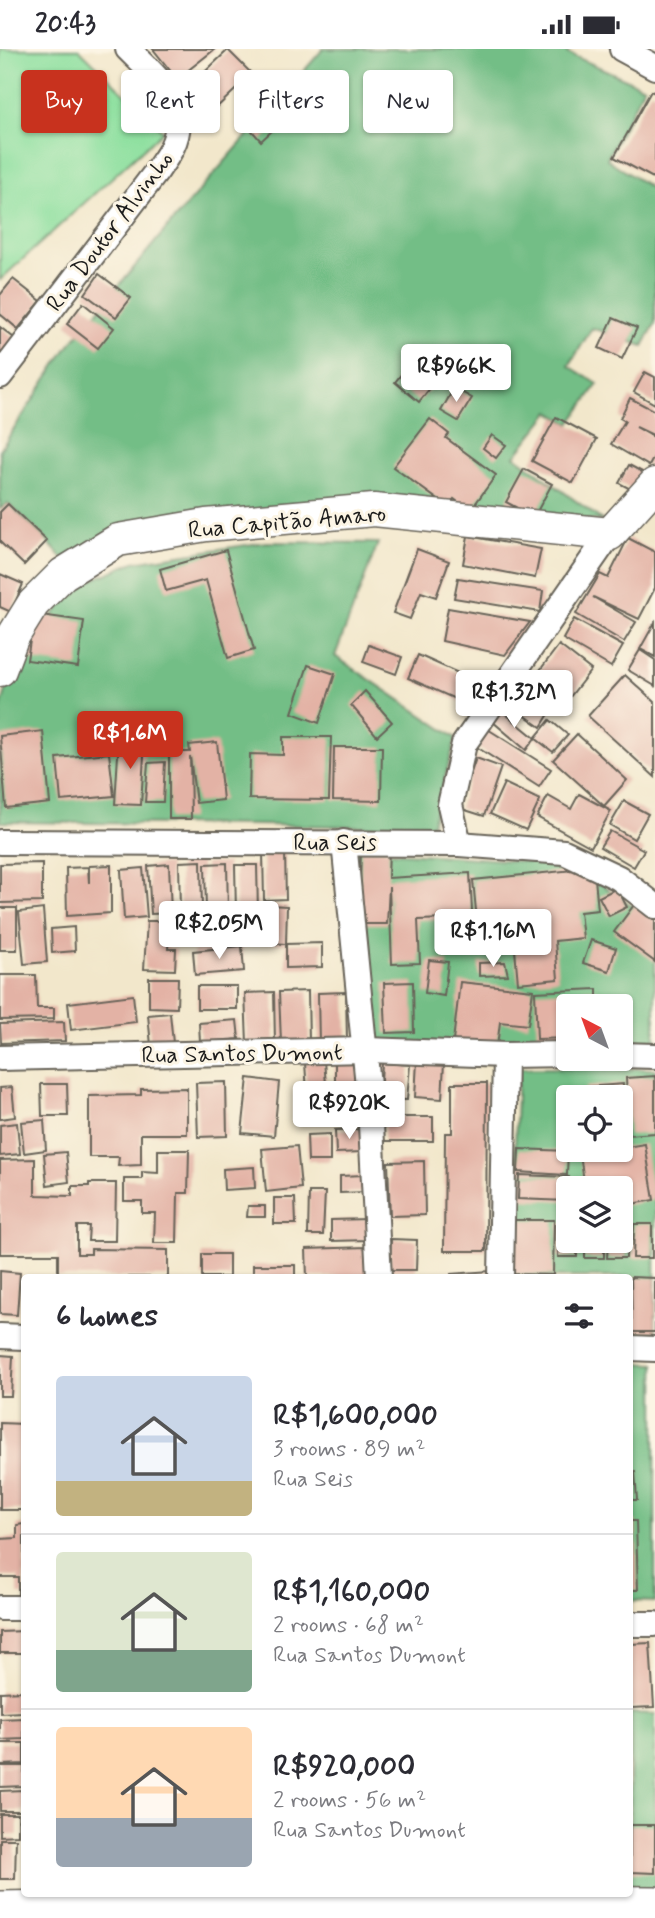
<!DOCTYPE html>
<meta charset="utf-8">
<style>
body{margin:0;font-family:Mynerve,sans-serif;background:#f7f7f7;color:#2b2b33;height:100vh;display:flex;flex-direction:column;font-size:26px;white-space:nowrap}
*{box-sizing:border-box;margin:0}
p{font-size:23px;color:#7c7c81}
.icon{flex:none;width:38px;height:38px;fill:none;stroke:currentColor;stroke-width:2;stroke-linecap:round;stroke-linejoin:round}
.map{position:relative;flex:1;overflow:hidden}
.sheet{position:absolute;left:21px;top:1225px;width:612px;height:623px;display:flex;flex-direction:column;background:#fff;border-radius:7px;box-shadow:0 2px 5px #0004}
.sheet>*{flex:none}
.top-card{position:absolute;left:21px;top:21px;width:614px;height:63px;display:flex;gap:14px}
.needle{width:46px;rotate:319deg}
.tools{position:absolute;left:556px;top:945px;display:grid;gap:14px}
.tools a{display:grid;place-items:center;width:77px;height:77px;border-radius:7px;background:#fff;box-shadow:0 2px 5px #0004;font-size:35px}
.price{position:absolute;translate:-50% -60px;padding:0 16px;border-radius:7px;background:#fff;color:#222;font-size:23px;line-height:46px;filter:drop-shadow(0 2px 4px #0008)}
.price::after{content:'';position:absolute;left:50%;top:42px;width:21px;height:16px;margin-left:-10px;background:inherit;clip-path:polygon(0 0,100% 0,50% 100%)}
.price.active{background:#c8321e;color:#fff}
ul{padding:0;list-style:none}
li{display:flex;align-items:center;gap:21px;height:175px;padding:0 35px}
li+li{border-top:2px solid #e1e1e2}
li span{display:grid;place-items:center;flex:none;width:196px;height:140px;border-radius:7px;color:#555}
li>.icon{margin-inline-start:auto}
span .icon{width:84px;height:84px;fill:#fffc;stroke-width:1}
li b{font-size:30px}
h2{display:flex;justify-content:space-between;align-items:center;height:84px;padding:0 35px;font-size:30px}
.pill{padding:0 24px;border-radius:7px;background:#fff;box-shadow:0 2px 5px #0004;font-size:24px;line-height:63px}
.pill.active{background:#c8321e;color:#fff}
.status{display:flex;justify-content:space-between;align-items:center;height:49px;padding:0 35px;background:#fff;direction:ltr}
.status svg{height:19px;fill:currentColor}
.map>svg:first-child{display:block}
.green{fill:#8fe0a0;stroke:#567e5e;stroke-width:2}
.forest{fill:#73be86;stroke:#486d51;stroke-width:2;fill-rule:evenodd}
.building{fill:#e3b2a5}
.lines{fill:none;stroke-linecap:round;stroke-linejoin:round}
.minor-casing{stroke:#676359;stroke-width:28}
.tertiary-casing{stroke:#676359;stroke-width:35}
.secondary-casing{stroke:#676359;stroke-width:40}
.minor{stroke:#fff;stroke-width:24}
.tertiary{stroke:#fff;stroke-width:32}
.secondary{stroke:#fff;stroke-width:37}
.labels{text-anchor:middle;stroke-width:6;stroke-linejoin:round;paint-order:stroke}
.street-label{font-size:24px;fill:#1c1c1c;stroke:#fcf5e5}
</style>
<div class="status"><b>20:43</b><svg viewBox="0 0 49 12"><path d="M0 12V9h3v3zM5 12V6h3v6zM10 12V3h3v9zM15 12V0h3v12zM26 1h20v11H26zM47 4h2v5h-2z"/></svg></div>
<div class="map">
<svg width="655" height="1869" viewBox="0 0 655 1869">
<rect width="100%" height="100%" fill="#fcf5e5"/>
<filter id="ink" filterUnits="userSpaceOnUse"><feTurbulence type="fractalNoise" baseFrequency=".0143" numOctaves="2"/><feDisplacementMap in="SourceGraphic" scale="14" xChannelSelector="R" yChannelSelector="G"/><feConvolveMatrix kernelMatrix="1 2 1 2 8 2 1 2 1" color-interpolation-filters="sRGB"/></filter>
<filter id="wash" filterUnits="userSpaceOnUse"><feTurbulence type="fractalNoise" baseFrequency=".00686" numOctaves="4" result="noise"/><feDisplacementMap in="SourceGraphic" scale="28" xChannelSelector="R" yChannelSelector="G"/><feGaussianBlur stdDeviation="1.57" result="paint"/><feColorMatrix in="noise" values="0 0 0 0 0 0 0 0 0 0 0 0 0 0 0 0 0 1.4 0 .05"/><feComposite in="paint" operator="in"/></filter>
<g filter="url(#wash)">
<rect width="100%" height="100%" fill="#f2e7cb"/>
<polygon class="green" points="0,0 79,0 163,82 0,231"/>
<g class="forest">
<polygon points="323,0 567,0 567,4 644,38 607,110 655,142 655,275 643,297 592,279 569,317 598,335 570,375 550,363 515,407 603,472 382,450 62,509 47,492 8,454 0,460 0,401 67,299 166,180"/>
<polygon points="266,493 378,494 335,607 456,689 431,778 0,773 0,662 16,607 80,536 134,513"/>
<polygon points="349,800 574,816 655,873 655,991 621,991 621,957 569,957 569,992 376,997"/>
<path d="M518,1019L655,1020V1285H630V1228H510ZM569,1048H621V1101H569ZM569,1139H621V1192H569Z"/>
<polygon points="630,1314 655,1315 655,1553 630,1552"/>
<polygon points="630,1664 655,1665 655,1842 630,1842"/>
</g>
<g id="blocks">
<g class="building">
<polygon points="153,0 215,0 177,30"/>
<polygon points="228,1 252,25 214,61 190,37"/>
<polygon points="651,42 655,44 655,130 614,108"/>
<polygon points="272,50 288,67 261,92 245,74"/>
<polygon points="99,225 131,249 116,268 85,245"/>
<polygon points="13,230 41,252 18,280 0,265 0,246"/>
<polygon points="83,254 114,279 98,299 67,275"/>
<polygon points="613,269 637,279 622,310 599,299"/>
<polygon points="0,278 18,292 0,316"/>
<polygon points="412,312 436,332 419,353 395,333"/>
<polygon points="645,323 655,328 655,355 634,343"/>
<polygon points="454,339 472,349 458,372 441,362"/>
<polygon points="630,349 655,362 655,387 636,378 655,389 655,406 649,417 611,395 625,372 620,369"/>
<polygon points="556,368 597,390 573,434 532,412"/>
<polygon points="430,370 449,385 446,389 496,426 470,462 454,450 448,458 393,418"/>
<polygon points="492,386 506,396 496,409 483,399"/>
<polygon points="629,416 646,425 636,443 619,434"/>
<polygon points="524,420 552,435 534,468 506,453"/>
<polygon points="8,455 47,492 24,516 0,493 0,463"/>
<polygon points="468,487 541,500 535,529 463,515"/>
<polygon points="628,489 655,503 655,539 639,570 593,548 636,573 624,593 576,565 600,525 608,529"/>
<polygon points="417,500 449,512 436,548 421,543 410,570 393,564"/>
<polygon points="226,501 254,601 228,609 206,531 166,542 160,520"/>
<polygon points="0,525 23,535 11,563 0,558"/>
<polygon points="458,529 543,542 540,563 454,549"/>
<polygon points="448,559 530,573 505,606 442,592"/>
<polygon points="34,565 84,572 78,618 27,611"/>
<polygon points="574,570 623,597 611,618 563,590"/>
<polygon points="655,573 655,608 640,600"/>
<polygon points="369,596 402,608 396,625 363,613"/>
<polygon points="559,596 591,621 562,658 531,633"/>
<polygon points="640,601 655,611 655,637 628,621"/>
<polygon points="418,606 474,631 464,654 408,629"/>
<polygon points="308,616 335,625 319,674 292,664"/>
<polygon points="625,626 655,653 655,728 588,667"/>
<polygon points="514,640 549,665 541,678 506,653"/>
<polygon points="365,642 392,673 377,687 351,656"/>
<polygon points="501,661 535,689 526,701 492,672"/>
<polygon points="550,671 568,686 553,703 535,689"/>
<polygon points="486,679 551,720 539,738 475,697"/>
<polygon points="43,682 50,754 6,759 0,687"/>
<polygon points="577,685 627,731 604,757 553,711"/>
<polygon points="283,688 331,688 329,751 249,750 250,705 283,706"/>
<polygon points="119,689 145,690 141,756 115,755"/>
<polygon points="217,693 223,751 196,754 190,707 191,770 169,770 169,703 190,703 189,696"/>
<polygon points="334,698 382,698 381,752 333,751"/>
<polygon points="109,704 114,747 61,752 57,709"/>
<polygon points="476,709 501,718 484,767 459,759"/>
<polygon points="165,713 163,753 145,753 148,714"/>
<polygon points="504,734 540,751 526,781 490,765"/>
<polygon points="579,745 611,762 591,798 537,768 548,747 571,760"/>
<polygon points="624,752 648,765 634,790 610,776"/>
<polygon points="610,782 644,801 634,818 600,798"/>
<polygon points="361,800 389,801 388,829 470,824 474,900 448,901 447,870 418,871 420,914 392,915 389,838 387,875 359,875"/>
<polygon points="263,803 285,803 286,850 264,851"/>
<polygon points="201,812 202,861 180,861 179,813"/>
<polygon points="42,814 42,853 0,854 0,815"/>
<polygon points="227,814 228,862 206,863 205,815"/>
<polygon points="169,815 171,864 151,865 148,817"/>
<polygon points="111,816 111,864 67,867 66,819 88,818 89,834 89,817"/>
<polygon points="235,816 257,816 258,864 236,864"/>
<polygon points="143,819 147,868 124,870 121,821"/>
<polygon points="594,819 598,861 580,863 583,889 555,892 558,930 518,934 515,901 531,899 529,877 504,880 505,900 480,903 473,831"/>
<polygon points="617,839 627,858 609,867 599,848"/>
<polygon points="268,856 287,857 286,895 267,894"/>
<polygon points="634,856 655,871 655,913 614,883"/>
<rect x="0" y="859" width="17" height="42"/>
<polygon points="43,860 47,913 24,915 19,863"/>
<polygon points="147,872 170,872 168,900 176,900 175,921 144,920"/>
<polygon points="74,878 75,902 52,904 51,880"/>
<polygon points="591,891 616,899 609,922 583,914"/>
<polygon points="322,894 322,918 286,919 286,895"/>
<polygon points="242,897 244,922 195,926 193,902"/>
<polygon points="429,911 448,913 444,947 425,944"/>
<polygon points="505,913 508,926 479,927 479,914"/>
<polygon points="0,926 36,926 37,959 54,959 54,970 0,971"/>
<polygon points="149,929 178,929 177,959 149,958"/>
<polygon points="413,933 414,983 386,984 384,934"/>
<polygon points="460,933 533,941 528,976 500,973 497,998 453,992"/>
<rect x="197" y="937" width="40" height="23"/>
<polygon points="597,940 597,957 569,957 569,989 537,990 535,943"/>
<polygon points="308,942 309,993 281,993 279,943"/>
<polygon points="274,943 275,993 247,994 245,944"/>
<polygon points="346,943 347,992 319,994 318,944"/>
<polygon points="133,946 136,973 71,981 68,954"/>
<polygon points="170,964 173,994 151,996 148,966"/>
<polygon points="237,971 239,990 200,993 199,974"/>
<polygon points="64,973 65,992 1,994 0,975"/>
<polygon points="324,1012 329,1070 309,1072 305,1014"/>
<polygon points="417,1012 444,1014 442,1050 415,1048"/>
<polygon points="359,1013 359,1046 335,1047 335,1014"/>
<polygon points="382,1014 410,1016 407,1051 380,1050"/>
<polygon points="655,1027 655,1084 629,1086 626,1029"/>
<polygon points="248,1029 279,1033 274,1087 242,1084"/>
<polygon points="226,1033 227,1087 198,1088 196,1034"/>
<polygon points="452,1034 487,1034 486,1202 444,1202 445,1084 452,1084"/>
<polygon points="41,1035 67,1035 68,1067 42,1067"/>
<polygon points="623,1035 626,1065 621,1066 621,1048 587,1048 586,1038"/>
<polygon points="12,1038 15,1068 0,1070 0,1039"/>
<polygon points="187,1039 187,1085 141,1085 141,1116 118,1117 119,1108 89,1108 89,1047 141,1046 141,1040"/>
<polygon points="337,1058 364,1059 363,1071 337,1070"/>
<rect x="384" y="1068" width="49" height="24"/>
<polygon points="44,1071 46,1101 24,1104 21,1073"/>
<polygon points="17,1074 20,1105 0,1107 0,1076"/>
<polygon points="362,1080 363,1103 336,1104 335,1081"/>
<polygon points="330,1085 330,1112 308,1112 307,1086"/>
<polygon points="645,1095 654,1151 621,1157 621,1139 585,1139 580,1106"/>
<polygon points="297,1097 301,1139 266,1143 262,1100"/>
<polygon points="519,1100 568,1102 567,1126 518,1123"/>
<polygon points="158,1101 189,1101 188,1144 178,1144 177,1194 154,1194 155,1164 142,1164 142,1152 124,1152 124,1130 142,1130 142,1123 158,1124"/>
<polygon points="66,1103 69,1133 47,1136 44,1105"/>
<polygon points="35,1110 35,1146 72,1147 72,1137 89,1137 89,1134 116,1134 115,1192 88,1192 89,1177 77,1177 77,1205 91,1205 91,1200 168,1201 168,1228 58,1228 58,1205 0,1205 0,1111"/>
<polygon points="424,1112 425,1166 390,1167 388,1113"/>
<polygon points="254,1118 255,1139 224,1141 223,1120"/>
<polygon points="365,1126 366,1143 340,1144 340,1127"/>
<polygon points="519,1126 569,1128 567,1152 518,1150"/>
<polygon points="309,1143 325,1143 323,1186 308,1186"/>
<polygon points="274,1149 295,1149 296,1175 274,1175"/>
<polygon points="248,1157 265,1157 265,1168 247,1168"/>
<polygon points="368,1170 369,1191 331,1192 331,1171"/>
<polygon points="513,1171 554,1171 553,1226 512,1225"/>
<polygon points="559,1173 569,1174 569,1192 577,1192 577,1208 558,1208"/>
<polygon points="621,1175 627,1175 626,1209 607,1209 608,1192 621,1192"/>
<polygon points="634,1175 652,1175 652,1209 633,1209"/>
<polygon points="391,1190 417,1191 416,1221 390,1221"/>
<rect x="585" y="1192" width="19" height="17"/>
<polygon points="367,1198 368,1228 307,1228 306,1200"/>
<rect x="202" y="1205" width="27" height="23"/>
<rect x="253" y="1216" width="42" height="12"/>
<polygon points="0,1222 20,1224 17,1266 0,1265"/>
<polygon points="490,1222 491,1228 451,1228 451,1225"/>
<polygon points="631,1228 655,1229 655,1283 632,1283"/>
<polygon points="0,1306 13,1307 11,1347 0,1347"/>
<polygon points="0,1374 24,1375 24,1461 0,1461"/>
<polygon points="630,1423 635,1423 637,1451 630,1451"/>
<polygon points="630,1472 636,1472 638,1541 630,1541"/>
<polygon points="24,1475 24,1546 18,1546 18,1528 0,1528 0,1490 17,1489 17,1476"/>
<polygon points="24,1582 24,1604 0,1604 0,1583"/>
<polygon points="650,1594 654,1658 630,1659 630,1595"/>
<polygon points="24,1642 24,1663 0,1664 0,1643"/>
<polygon points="24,1669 24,1690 0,1691 0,1670"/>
<polygon points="0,1694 24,1694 24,1715 0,1716"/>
<polygon points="0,1717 24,1717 24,1737 0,1738"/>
<polygon points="23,1741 24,1762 0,1762 0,1742"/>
<polygon points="0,1765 18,1765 18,1786 0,1787"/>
<polygon points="630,1776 655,1776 655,1824 630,1823"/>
<polygon points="0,1790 16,1790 15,1830 0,1830"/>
</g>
</g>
</g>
<g filter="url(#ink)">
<use href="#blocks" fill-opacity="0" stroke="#676359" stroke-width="2"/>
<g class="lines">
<g class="minor-casing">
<g id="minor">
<polyline points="622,0 655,18"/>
<path d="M0,327L157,122C162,114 168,107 172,98C192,56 155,27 128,0"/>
<polyline points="0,793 459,795 564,803 619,829 655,857"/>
<polyline points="344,793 370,1057 379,1228"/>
<polyline points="459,795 450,756 464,695 610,485"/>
<polyline points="621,1006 655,1007"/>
<polyline points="0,1009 366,1001 505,1006 569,1005"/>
<polyline points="501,1228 505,1006"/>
<polyline points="0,1287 24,1288"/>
<polyline points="630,1299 655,1300"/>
<polyline points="0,1559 24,1559"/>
<polyline points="630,1575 655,1575"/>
</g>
</g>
<g class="tertiary-casing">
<polyline id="tertiary" points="0,621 12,589 33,555 63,525 118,491 206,476 374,461 610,485 655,435"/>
</g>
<g class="secondary-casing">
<polyline id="secondary" points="0,1861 405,1854 655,1856"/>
</g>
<use href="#minor" class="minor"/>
<use href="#tertiary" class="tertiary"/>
<use href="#secondary" class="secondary"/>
</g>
</g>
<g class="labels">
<g class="street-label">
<text transform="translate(109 182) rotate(-53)" y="8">Rua Doutor Alvinho</text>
<text transform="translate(287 472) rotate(-5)" y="8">Rua Capitão Amaro</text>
<text x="335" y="801">Rua Seis</text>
<text transform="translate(242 1004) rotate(-1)" y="8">Rua Santos Dumont</text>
</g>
</g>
</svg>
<div class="tools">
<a><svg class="needle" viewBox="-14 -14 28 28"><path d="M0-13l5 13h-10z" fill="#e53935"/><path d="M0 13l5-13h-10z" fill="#7c7c81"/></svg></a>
<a><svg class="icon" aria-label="locate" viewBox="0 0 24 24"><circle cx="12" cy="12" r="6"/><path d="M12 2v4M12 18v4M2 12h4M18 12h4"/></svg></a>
<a><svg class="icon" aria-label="layers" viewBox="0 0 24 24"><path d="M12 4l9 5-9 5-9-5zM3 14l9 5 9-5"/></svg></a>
</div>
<b class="price" style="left:456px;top:355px">R$966K</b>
<b class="price" style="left:514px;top:681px">R$1.32M</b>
<b class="price active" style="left:130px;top:722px">R$1.6M</b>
<b class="price" style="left:219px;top:912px">R$2.05M</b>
<b class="price" style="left:493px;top:920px">R$1.16M</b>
<b class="price" style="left:349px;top:1092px">R$920K</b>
<div class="top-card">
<a class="pill active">Buy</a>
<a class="pill">Rent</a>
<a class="pill">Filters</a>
<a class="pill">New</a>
</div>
<section class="sheet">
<h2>6 homes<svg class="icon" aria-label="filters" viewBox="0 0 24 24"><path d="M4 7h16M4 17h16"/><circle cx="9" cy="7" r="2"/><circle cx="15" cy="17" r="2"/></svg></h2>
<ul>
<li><span style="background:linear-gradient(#c9d6e8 75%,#c2b280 0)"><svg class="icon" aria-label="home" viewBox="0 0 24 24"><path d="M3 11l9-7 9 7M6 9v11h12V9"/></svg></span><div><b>R$1,600,000</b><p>3 rooms · 89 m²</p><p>Rua Seis</p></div></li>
<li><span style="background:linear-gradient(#dfe7d0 70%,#7fa58c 0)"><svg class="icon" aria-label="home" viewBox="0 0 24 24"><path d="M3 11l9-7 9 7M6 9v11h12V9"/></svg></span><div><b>R$1,160,000</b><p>2 rooms · 68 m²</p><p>Rua Santos Dumont</p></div></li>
<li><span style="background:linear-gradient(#ffd9b3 65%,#9aa5b1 0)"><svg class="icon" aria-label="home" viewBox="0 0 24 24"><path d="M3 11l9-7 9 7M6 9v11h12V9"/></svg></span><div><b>R$920,000</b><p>2 rooms · 56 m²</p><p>Rua Santos Dumont</p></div></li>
</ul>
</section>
</div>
